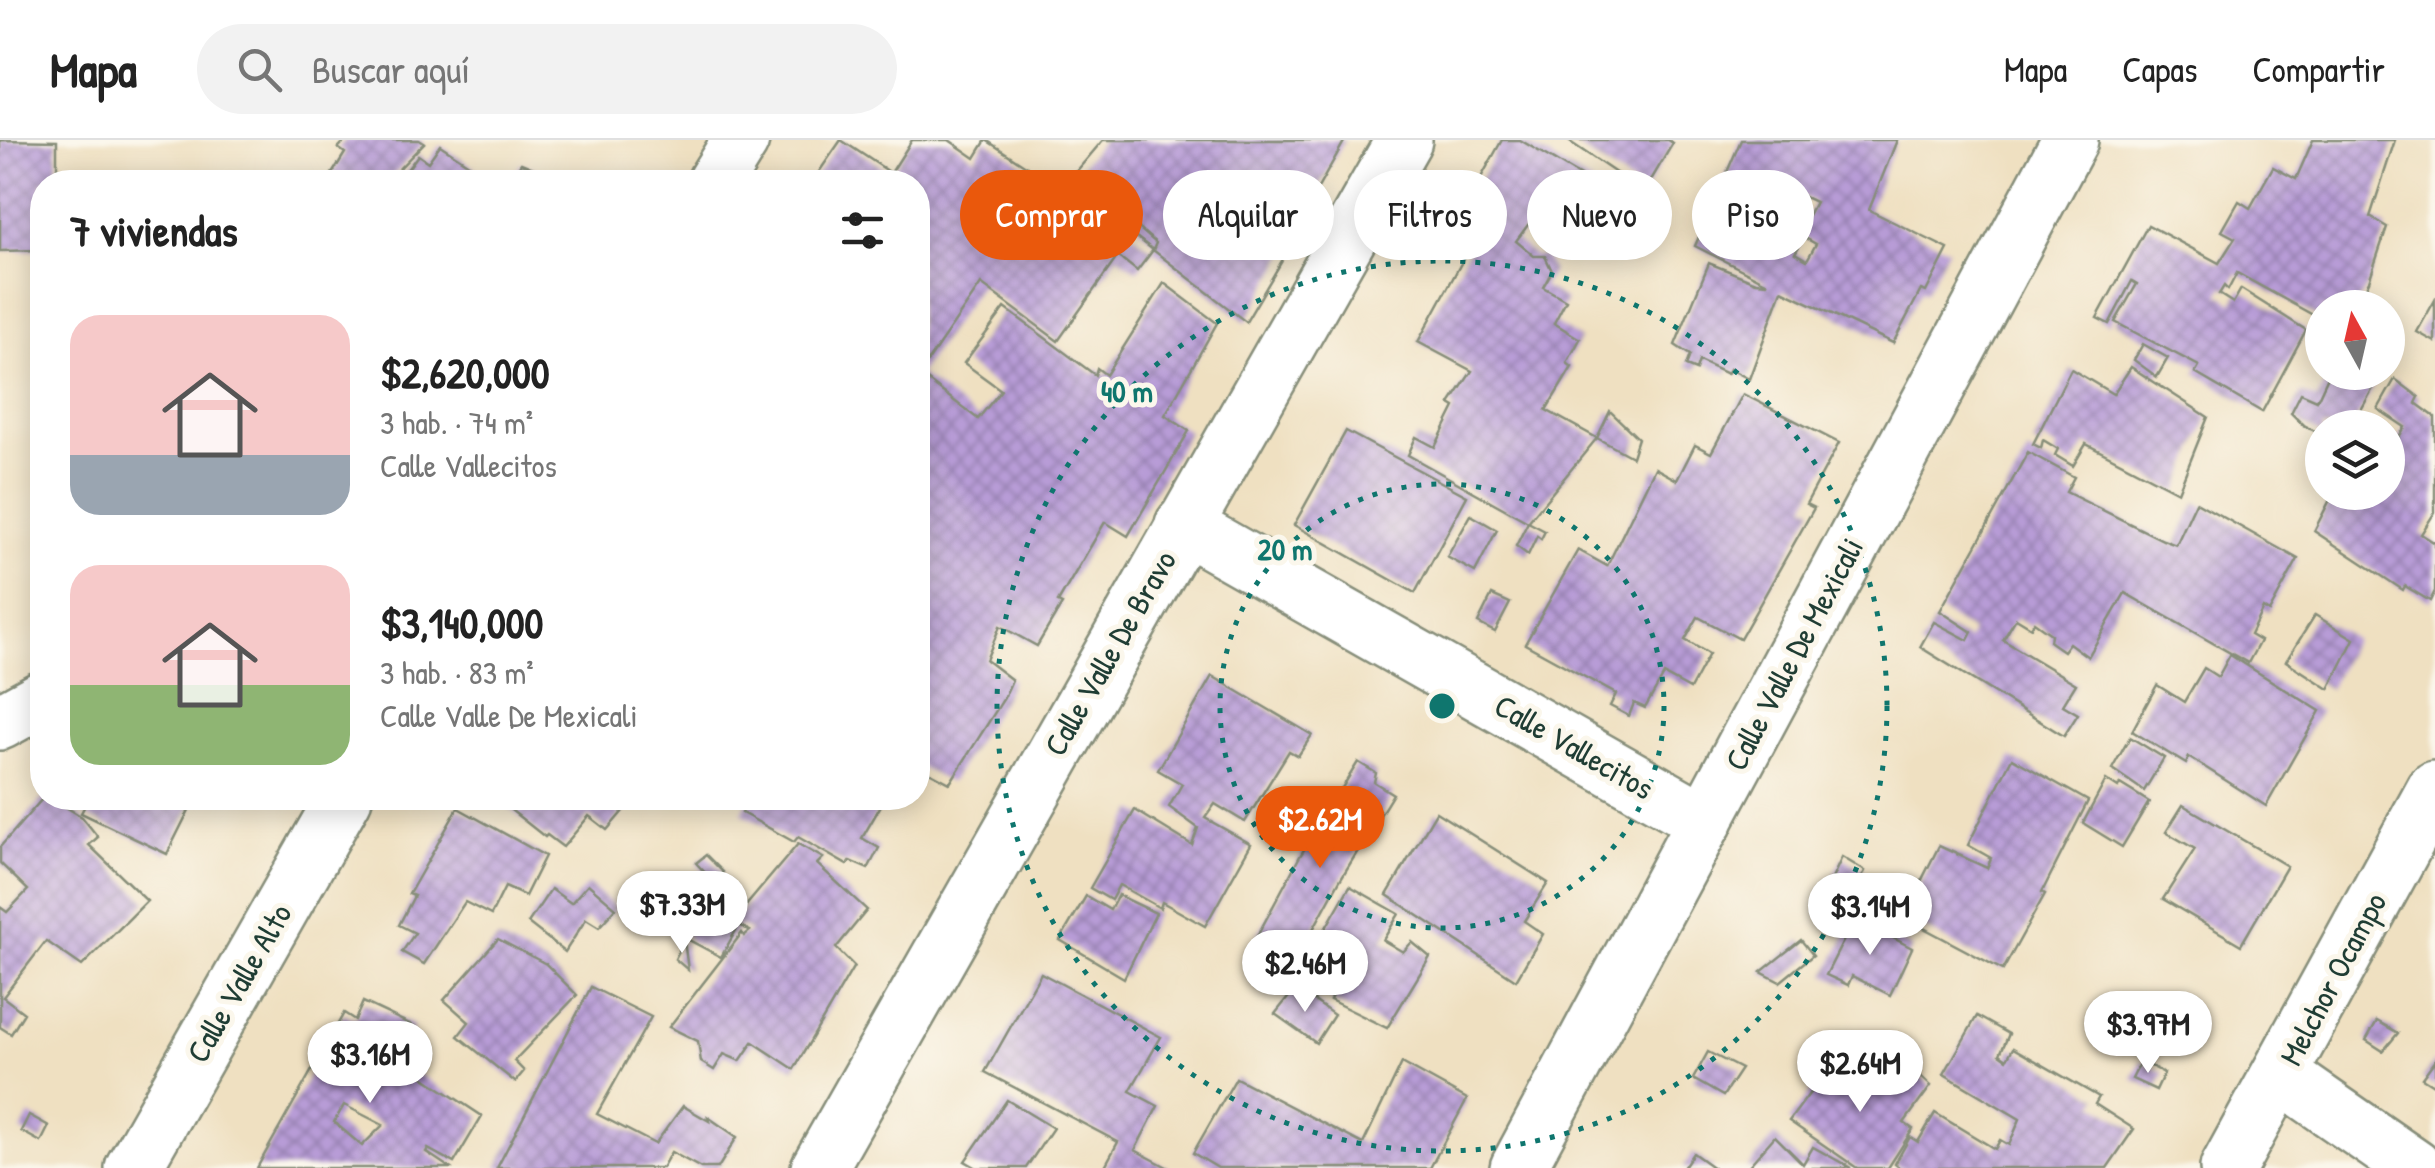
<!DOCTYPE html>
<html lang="es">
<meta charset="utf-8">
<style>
body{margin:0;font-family:"Patrick Hand",sans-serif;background:#f2f2f2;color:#222;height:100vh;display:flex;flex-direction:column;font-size:38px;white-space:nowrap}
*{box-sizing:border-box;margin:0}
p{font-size:32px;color:#767676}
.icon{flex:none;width:55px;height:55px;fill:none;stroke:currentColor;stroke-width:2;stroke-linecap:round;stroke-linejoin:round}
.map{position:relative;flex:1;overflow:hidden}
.panel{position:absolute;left:30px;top:30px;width:900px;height:640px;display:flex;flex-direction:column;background:#fff;border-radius:40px;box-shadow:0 5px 25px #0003}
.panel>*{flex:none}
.hud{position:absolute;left:960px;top:30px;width:950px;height:90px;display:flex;gap:20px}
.needle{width:65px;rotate:352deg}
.tools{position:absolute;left:2305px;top:150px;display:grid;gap:20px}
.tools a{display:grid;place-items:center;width:100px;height:100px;border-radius:50%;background:#fff;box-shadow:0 5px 25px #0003;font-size:50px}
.price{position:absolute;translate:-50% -85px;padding:0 22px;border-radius:35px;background:#fff;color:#222;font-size:32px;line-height:65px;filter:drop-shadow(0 2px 5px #0008)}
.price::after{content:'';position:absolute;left:50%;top:60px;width:30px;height:22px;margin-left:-15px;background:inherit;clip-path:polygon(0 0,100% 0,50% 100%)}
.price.active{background:#ea580c;color:#fff}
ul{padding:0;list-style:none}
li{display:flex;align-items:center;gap:30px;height:250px;padding:0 40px}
li span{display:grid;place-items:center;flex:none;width:280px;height:200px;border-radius:30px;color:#555}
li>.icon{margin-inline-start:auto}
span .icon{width:120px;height:120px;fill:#fffc;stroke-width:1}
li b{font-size:42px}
h2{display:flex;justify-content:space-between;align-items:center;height:120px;padding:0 40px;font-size:42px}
.chip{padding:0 35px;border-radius:45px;background:#fff;box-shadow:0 5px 25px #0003;font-size:35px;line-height:90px}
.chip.active{background:#ea580c;color:#fff}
header{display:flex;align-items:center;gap:60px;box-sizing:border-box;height:140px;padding:0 50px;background:#fff;border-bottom:2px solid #e0e0e0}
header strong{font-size:48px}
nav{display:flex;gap:55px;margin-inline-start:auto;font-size:35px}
.search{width:700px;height:90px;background:#f2f2f2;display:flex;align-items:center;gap:25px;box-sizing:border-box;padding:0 35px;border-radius:55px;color:#767676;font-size:38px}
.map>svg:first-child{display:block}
.building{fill:url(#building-cross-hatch);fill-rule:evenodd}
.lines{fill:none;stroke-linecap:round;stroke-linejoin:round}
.street-casing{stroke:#878e7a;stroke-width:60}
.street{stroke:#fff;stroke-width:55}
.ring{fill:none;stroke:#0f766e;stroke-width:5;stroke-dasharray:5 10}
.labels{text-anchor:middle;stroke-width:10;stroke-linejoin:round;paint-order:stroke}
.street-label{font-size:32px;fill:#1f3d34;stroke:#fbf7ec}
.centre{fill:#0f766e;stroke:#fbf7ec;stroke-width:5}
.ring-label{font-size:30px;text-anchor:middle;font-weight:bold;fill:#0f766e;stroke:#fbf7ec;stroke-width:10;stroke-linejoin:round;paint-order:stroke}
</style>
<header>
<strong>Mapa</strong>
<div class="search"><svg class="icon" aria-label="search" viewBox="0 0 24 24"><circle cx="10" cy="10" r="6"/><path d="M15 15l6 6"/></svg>Buscar aquí</div>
<nav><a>Mapa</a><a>Capas</a><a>Compartir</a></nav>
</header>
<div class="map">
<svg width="2435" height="1028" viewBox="0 0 2435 1028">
<defs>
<pattern id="building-cross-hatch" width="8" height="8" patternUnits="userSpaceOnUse" patternTransform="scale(2.5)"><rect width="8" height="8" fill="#b89cd7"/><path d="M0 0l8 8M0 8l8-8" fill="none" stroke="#9580af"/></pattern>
</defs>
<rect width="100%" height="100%" fill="#fbf7ec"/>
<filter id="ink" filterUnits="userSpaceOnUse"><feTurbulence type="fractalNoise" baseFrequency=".01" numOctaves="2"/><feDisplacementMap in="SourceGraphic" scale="20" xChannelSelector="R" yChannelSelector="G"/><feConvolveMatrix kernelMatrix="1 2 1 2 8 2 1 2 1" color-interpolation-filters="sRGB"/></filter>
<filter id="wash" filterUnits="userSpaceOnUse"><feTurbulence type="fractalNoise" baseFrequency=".0048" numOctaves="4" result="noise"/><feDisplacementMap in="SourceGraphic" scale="40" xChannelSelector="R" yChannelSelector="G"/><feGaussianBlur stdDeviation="2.25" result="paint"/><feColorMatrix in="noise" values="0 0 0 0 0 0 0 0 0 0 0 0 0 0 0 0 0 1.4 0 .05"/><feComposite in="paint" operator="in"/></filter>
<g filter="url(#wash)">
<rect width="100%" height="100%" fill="#efe0c1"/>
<g id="blocks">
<g class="building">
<polygon points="0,0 57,1 57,42 42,42 42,110 0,111"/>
<polygon points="346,0 419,0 424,3 386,42 327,42 345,13 338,8"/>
<polygon points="841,0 891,33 912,0 949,0 975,18 986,0 1052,43 1057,35 1153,110 1156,103 1075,33 1103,0 1345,0 1299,82 1303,85 1246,182 1153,110 1137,131 1118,116 1058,201 981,144 919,234 978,279 1001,250 964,223 1005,168 1095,235 1097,228 1106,235 1164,143 1217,183 1165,275 1189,291 1128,396 1105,382 1058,462 1062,464 1037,506 1000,486 986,520 1012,540 1004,558 950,643 918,626 918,42 812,42"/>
<polygon points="1502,0 1520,0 1592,43 1562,89 1539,70 1516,101 1534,116 1545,116 1552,131 1543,147 1566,160 1554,183 1580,199 1567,223 1572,227 1546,270 1597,298 1610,271 1638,298 1632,317 1597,298 1528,382 1408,315 1416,297 1435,307 1455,267 1450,264 1472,231 1418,202 1471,105 1450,93"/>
<polygon points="1567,0 1668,0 1673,3 1644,52"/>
<polygon points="1741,0 1897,0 1869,70 1948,109 1926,152 1921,150 1893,203 1782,150 1749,239 1730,229 1727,234 1699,221 1696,230 1686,226 1690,215 1675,205 1709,123 1756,142 1768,143 1695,106 1714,62 1801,103 1795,113 1807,120 1816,104 1798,94 1815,62 1802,56 1788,82 1745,59 1741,67 1717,55"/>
<polygon points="2313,0 2395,0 2370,77 2387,87 2369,141 2355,168 2322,168 2322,180 2237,133 2228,150 2224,146 2219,154 2233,163 2241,149 2306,190 2262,272 2195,233 2199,226 2115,182 2137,144 2132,141 2109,184 2097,178 2148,85 2219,123 2235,98 2222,91 2239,61 2250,68 2273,27 2296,39"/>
<polygon points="440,5 496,42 398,42 418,15 428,22"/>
<polygon points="521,23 567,42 508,42"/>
<polygon points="2435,160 2435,202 2417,192"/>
<polygon points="2143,204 2168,218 2157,237 2134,220"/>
<polygon points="2131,227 2208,277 2178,352 2086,304 2073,326 2055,315 2058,309 2043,300 2041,308 2033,304 2071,229 2113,254"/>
<polygon points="2330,232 2382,232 2351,288 2322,288 2322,295 2303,285 2291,273 2301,253 2317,260"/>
<polygon points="2395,239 2419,257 2416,263 2435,277 2435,372 2421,394 2435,403 2435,451 2430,461 2405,446 2403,450 2314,391 2334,352 2363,352 2360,358 2365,362 2369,352 2388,352 2388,308 2391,310 2405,287 2378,269"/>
<polygon points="1743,254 1839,303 1806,364 1814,368 1740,499 1698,477 1685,500 1709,514 1690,549 1664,535 1645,568 1634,563 1629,576 1610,566 1616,554 1525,504 1578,410 1607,426 1655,328 1677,340 1695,305 1711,313"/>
<polygon points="1346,291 1467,356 1415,453 1294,385"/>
<polygon points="2028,312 2074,337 2066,352 2163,400 2176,405 2196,362 2298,419 2269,472 2263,468 2250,495 2260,501 2248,523 2125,453 2088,517 2069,503 2063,511 2050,502 2051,494 2034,482 2031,487 2016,478 2003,500 2076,544 2063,565 2078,574 2064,596 1920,507 1934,482 1968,500 1972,492 1940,471"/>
<polygon points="1471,375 1497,390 1475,432 1447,417"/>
<polygon points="1528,382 1545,391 1541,399 1537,396 1528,415 1516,406"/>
<polygon points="1492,455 1510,463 1495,492 1478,483"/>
<polygon points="2315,475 2354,499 2329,549 2286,521"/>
<polygon points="2230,515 2320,571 2266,666 2189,617 2186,624 2132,591 2157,545 2184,562 2204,528 2218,537"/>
<polygon points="1212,536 1312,595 1298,616 1289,611 1245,682 1215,664 1205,678 1251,704 1205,786 1162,762 1160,768 1119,745 1111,760 1090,748 1135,670 1192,705 1198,688 1169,667 1182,644 1158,630"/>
<polygon points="2130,597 2164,618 2144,651 2112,629"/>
<polygon points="2012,618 2088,661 2042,752 2045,754 2003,830 1903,777 1939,706 1987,728 1991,718 1968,705"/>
<polygon points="1358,622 1376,633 1374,642 1393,654 1340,740 1287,837 1247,815 1300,716"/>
<polygon points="2106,640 2118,648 2120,644 2149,662 2122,707 2083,683"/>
<polygon points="43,658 51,658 82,677 98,697 89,705 147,761 82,826 46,801 3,857 24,873 11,894 0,887 0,767 7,772 28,750 0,723 0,707"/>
<polygon points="89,658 195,658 167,714 81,673"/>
<polygon points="513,658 609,658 624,670 607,690 589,676 563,707 547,695 545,697 507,667"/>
<polygon points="749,658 876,658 883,662 862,698 879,708 868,729 850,721 847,725 798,697 794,702 742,673"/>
<polygon points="2183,665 2287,726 2241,805 2163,759 2195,709 2166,692"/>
<polygon points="458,668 545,716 525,756 505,747 491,775 465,762 424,824 402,812 415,793 399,785 414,756 409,754"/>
<polygon points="1436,672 1548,743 1524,781 1543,794 1516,840 1387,755"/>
<polygon points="798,704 823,718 817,724 867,770 836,808 854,826 794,929 753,902 740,921 724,914 714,930 701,922 698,901 669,887 742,793 744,796 750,791 739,785 721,817 689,800 684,789 691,781 695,786 706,763 734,780"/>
<polygon points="706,715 723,732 713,741 696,723"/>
<polygon points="1842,717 1865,731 1854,755 1831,741"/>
<polygon points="588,744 616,768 599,787 586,779 565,812 528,783 551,749 571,763"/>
<polygon points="1350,746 1399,774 1383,800 1403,812 1412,802 1430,817 1387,888 1330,860 1341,838 1308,819"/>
<polygon points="1118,755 1156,773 1124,838 1060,800 1086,756 1110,770"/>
<polygon points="1855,778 1912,808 1890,855 1852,836 1848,845 1826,835"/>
<polygon points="498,799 546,824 577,855 514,921 524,931 515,942 458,896 469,882 444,860"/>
<polygon points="684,800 688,830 675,819"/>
<polygon points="1801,800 1813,815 1780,842 1761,832"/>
<polygon points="1041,833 1161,897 1130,951 1158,966 1135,1010 1169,1028 1104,1028 1118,1002 985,932"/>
<polygon points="591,847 651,877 597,974 655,1004 683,966 709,981 708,977 737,997 718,1028 701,1028 671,1012 662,1028 497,1028"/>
<polygon points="1296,848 1334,875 1316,903 1275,874"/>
<path d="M363,862L414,886L396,919L482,976L454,1023L428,1009L426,1012L450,1028H257L344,873L355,880ZM344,965L383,985L362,1006L334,982Z"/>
<polygon points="1977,876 2009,894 2000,914 2007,919 2013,908 2099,957 2095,964 2134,989 2107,1028 1900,1028 1895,1024 1910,997 1918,1002 1935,973 1995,1009 2000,1000 2009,1005 2020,979 1944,934"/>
<polygon points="2377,881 2398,893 2383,911 2366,900"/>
<polygon points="1708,912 1741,929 1723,956 1693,939"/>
<polygon points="1838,915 1889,955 1911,927 1931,946 1904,983 1913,989 1888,1028 1857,1028 1789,981"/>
<polygon points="2435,920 2435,946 2422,938"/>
<polygon points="2141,921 2164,933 2156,950 2132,939"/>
<polygon points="1402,923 1467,959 1430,1028 1218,1028 1193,1013 1236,938 1363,1004"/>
<polygon points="1007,960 1053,988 1026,1028 977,1028 965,1021"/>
<polygon points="29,975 49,986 41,1002 21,991"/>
<polygon points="1775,996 1803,1024 1813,1007 1851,1028 1747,1028"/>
<polygon points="1693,1013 1714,1028 1683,1028"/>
</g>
</g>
</g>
<g filter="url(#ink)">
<use href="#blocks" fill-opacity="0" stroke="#878e7a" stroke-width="2.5"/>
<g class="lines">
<g class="street-casing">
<g id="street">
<polyline points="715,42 741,0"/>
<polyline points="1183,385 1705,681"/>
<polyline points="0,582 42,559"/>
<polyline points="2281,935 2415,1028"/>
<polyline points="133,1028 344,658"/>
<polyline points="819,1028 1404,0"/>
<polyline points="1518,1028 2070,0"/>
<polyline points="2228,1028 2435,649"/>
</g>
</g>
<use href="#street" class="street"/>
</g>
</g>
<g class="ring">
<circle cx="1442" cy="566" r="222"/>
<circle cx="1442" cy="566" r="445"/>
</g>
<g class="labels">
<g class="street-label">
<text transform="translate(1110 513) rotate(-60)" y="11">Calle Valle De Bravo</text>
<text transform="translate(1794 514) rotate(-62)" y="11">Calle Valle De Mexicali</text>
<text transform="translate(1574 607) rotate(30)" y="11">Calle Vallecitos</text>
<text transform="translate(2333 839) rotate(-62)" y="11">Melchor Ocampo</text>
<text transform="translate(239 843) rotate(-60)" y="11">Calle Valle Alto</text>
</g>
</g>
<circle cx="1442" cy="566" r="15" class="centre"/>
<g class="ring-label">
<text x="1127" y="262">40 m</text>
<text x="1285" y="420">20 m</text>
</g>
</svg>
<div class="tools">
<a><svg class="needle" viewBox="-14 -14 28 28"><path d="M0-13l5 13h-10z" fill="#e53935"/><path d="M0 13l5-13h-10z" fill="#767676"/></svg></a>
<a><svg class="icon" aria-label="layers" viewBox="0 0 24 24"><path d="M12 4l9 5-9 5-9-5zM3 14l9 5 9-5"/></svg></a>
</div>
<b class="price active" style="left:1320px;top:731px">$2.62M</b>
<b class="price" style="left:682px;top:816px">$7.33M</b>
<b class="price" style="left:1870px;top:818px">$3.14M</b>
<b class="price" style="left:1305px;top:875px">$2.46M</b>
<b class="price" style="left:2148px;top:936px">$3.97M</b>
<b class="price" style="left:370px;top:966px">$3.16M</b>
<b class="price" style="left:1860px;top:975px">$2.64M</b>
<div class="hud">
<a class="chip active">Comprar</a>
<a class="chip">Alquilar</a>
<a class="chip">Filtros</a>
<a class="chip">Nuevo</a>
<a class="chip">Piso</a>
</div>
<section class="panel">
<h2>7 viviendas<svg class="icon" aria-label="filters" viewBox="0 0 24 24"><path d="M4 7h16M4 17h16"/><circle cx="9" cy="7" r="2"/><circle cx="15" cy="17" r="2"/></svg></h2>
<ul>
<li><span style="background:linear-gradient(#f6c9c9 70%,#9aa5b1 0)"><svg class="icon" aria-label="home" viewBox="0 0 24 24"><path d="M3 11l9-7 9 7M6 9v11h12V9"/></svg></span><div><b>$2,620,000</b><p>3 hab. · 74 m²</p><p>Calle Vallecitos</p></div></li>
<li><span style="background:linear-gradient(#f6c9c9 60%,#8fb573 0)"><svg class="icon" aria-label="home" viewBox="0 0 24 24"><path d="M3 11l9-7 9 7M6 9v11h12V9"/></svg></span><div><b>$3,140,000</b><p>3 hab. · 83 m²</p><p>Calle Valle De Mexicali</p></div></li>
</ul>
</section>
</div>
